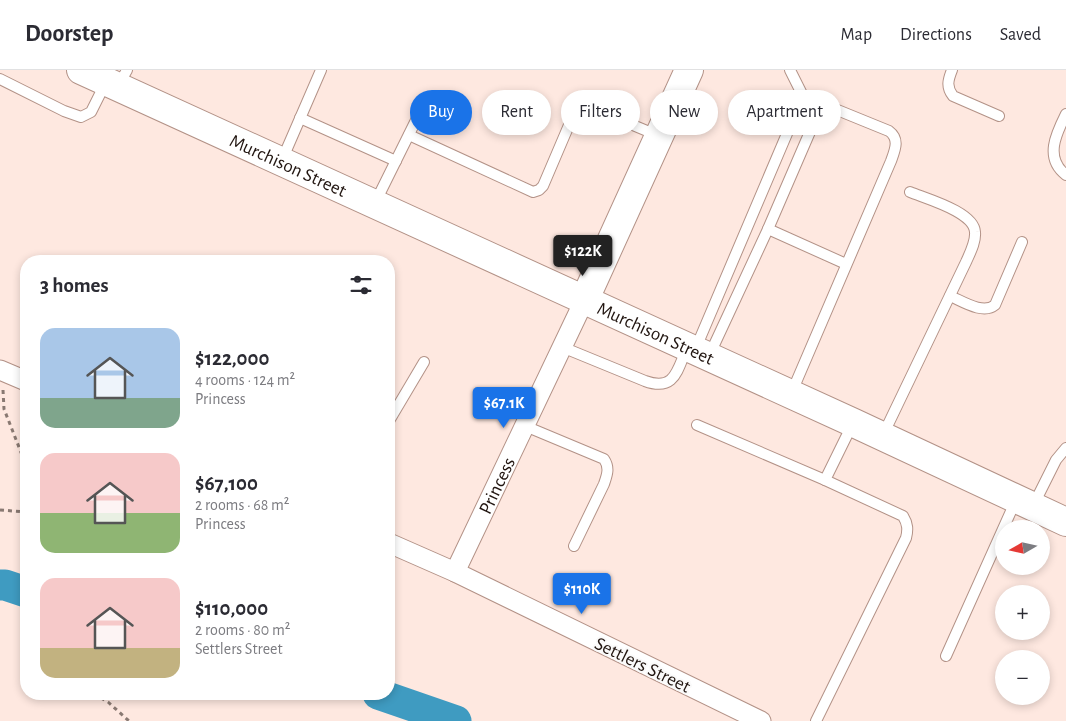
<!DOCTYPE html>
<meta charset="utf-8">
<style>
body{margin:0;font-family:"Alegreya Sans",sans-serif;background:#f2f2f3;color:#2b2b33;height:100vh;display:flex;flex-direction:column;font-size:19px;white-space:nowrap}
*{box-sizing:border-box;margin:0}
p{font-size:16px;color:#7c7c81}
.icon{flex:none;width:28px;height:28px;fill:none;stroke:currentColor;stroke-width:2;stroke-linecap:round;stroke-linejoin:round}
.map{position:relative;flex:1;overflow:hidden}
.details{position:absolute;left:20px;top:185px;width:375px;height:445px;display:flex;flex-direction:column;background:#fff;border-radius:20px;box-shadow:0 2px 8px #0003}
.details>*{flex:none}
.banner{position:absolute;left:410px;top:20px;width:475px;height:45px;display:flex;gap:10px}
.needle{width:32px;rotate:261deg}
.controls{position:absolute;left:995px;top:450px;display:grid;gap:10px}
.controls a{display:grid;place-items:center;width:55px;height:55px;border-radius:50%;background:#fff;box-shadow:0 2px 8px #0003;font-size:25px}
.price{position:absolute;translate:-50% -42px;padding:0 11px;border-radius:5px;background:#1a73e8;color:#fff;font-size:16px;line-height:32px;filter:drop-shadow(0 1px 2px #0008)}
.price::after{content:'';position:absolute;left:50%;top:30px;width:15px;height:11px;margin-left:-8px;background:inherit;clip-path:polygon(0 0,100% 0,50% 100%)}
.price.current{background:#222;color:#fff}
ul{padding:0;list-style:none}
li{display:flex;align-items:center;gap:15px;height:125px;padding:0 20px}
li span{display:grid;place-items:center;flex:none;width:140px;height:100px;border-radius:15px;color:#555}
li>.icon{margin-inline-start:auto}
span .icon{width:60px;height:60px;fill:#fffc;stroke-width:1}
li b{font-size:21px}
h2{display:flex;justify-content:space-between;align-items:center;height:60px;padding:0 20px;font-size:21px}
.pill{padding:0 18px;border-radius:22px;background:#fff;box-shadow:0 2px 8px #0003;font-size:18px;line-height:45px}
.pill.current{background:#1a73e8;color:#fff}
header{display:flex;align-items:center;gap:30px;box-sizing:border-box;height:70px;padding:0 25px;background:#fff;border-bottom:1px solid #e1e1e2}
header strong{font-size:24px}
nav{display:flex;gap:28px;margin-inline-start:auto;font-size:18px}
.map>svg:first-child{display:block}
.lines{fill:none;stroke-linecap:round;stroke-linejoin:round}
.river{stroke:#3f9bc1;stroke-width:31}
.lane-casing{stroke:#b39287;stroke-width:12}
.street-casing{stroke:#b39287;stroke-width:21}
.secondary-casing{stroke:#b39287;stroke-width:30}
.path{stroke:#897972;stroke-width:3;stroke-dasharray:4 4;stroke-linecap:butt}
.lane{stroke:#fff;stroke-width:10}
.street{stroke:#fff;stroke-width:19}
.secondary{stroke:#fff;stroke-width:28}
.labels{text-anchor:middle;stroke-width:4;stroke-linejoin:round;paint-order:stroke}
.street-label{font-size:19px;fill:#211510;stroke:#fafafa}
</style>
<header>
<strong>Doorstep</strong>
<nav><a>Map</a><a>Directions</a><a>Saved</a></nav>
</header>
<div class="map">
<svg width="1066" height="651" viewBox="0 0 1066 651">
<rect width="100%" height="100%" fill="#fee8e0"/>
<g class="lines">
<g class="river">
<polyline points="0,515 5,515 26,522"/>
<polyline points="378,624 456,651"/>
</g>
<g class="lane-casing">
<g id="lane">
<path d="M790,0L803,26L889,61C900,69 895,80 891,91L791,324"/>
<path d="M952,0C948,10 946,17 953,26L999,46"/>
<polyline points="0,9 64,41 81,47 91,42 106,12"/>
<polyline points="118,16 127,0"/>
<path d="M1066,44C1056,64 1044,88 1066,105"/>
<polyline points="300,48 396,91"/>
<polyline points="409,65 533,122 539,120 543,116 575,41 579,35 585,35 659,66"/>
<polyline points="282,90 321,0"/>
<polyline points="375,133 427,28"/>
<polyline points="768,159 846,194"/>
<path d="M950,226C962,231 983,245 995,235L1022,172"/>
<path d="M562,277L645,311C675,322 677,300 687,278"/>
<polyline points="695,280 803,26"/>
<polyline points="709,286 768,159 822,34"/>
<polyline points="389,351 424,292"/>
<polyline points="697,355 825,410 853,353"/>
<path d="M525,356L604,389C610,398 607,405 604,414L574,476"/>
<path d="M883,365L966,192C970,183 976,172 975,162C974,142 927,129 910,122"/>
<polyline points="1033,436 1056,390 1066,378"/>
<polyline points="946,586 1016,430"/>
<path d="M816,651L906,468C908,460 908,454 903,446L825,410"/>
</g>
</g>
<g class="street-casing">
<g id="street">
<polyline points="0,300 26,311"/>
<polyline points="389,473 455,502 761,651"/>
<path id="s1" d="M455,502L584,231"/>
</g>
</g>
<g class="secondary-casing">
<g id="secondary">
<path id="s2" d="M81,0L854,353L1066,452"/>
<polyline points="584,231 689,0"/>
</g>
</g>
<g class="path">
<polyline points="3,320 4,339 26,395"/>
<polyline points="0,440 26,442"/>
<polyline points="94,624 108,632 129,651"/>
</g>
<use href="#lane" class="lane"/>
<use href="#street" class="street"/>
<use href="#secondary" class="secondary"/>
</g>
<g class="labels">
<g class="street-label">
<text dy="7" stroke="none"><textPath href="#s2" startOffset="228">Murchison Street</textPath></text>
<text dy="7" stroke="none"><textPath href="#s2" startOffset="632">Murchison Street</textPath></text>
<text dy="7" stroke="none"><textPath href="#s1" startOffset="96">Princess</textPath></text>
<text transform="translate(643 594) rotate(26)" y="7">Settlers Street</text>
</g>
</g>
</svg>
<div class="controls">
<a><svg class="needle" viewBox="-14 -14 28 28"><path d="M0-13l5 13h-10z" fill="#e53935"/><path d="M0 13l5-13h-10z" fill="#7c7c81"/></svg></a>
<a>+</a>
<a>−</a>
</div>
<b class="price current" style="left:583px;top:207px">$122K</b>
<b class="price" style="left:504px;top:359px">$67.1K</b>
<b class="price" style="left:582px;top:545px">$110K</b>
<div class="banner">
<a class="pill current">Buy</a>
<a class="pill">Rent</a>
<a class="pill">Filters</a>
<a class="pill">New</a>
<a class="pill">Apartment</a>
</div>
<section class="details">
<h2>3 homes<svg class="icon" aria-label="filters" viewBox="0 0 24 24"><path d="M4 7h16M4 17h16"/><circle cx="9" cy="7" r="2"/><circle cx="15" cy="17" r="2"/></svg></h2>
<ul>
<li><span style="background:linear-gradient(#a9c7e8 70%,#7fa58c 0)"><svg class="icon" aria-label="home" viewBox="0 0 24 24"><path d="M3 11l9-7 9 7M6 9v11h12V9"/></svg></span><div><b>$122,000</b><p>4 rooms · 124 m²</p><p>Princess</p></div></li>
<li><span style="background:linear-gradient(#f6c9c9 60%,#8fb573 0)"><svg class="icon" aria-label="home" viewBox="0 0 24 24"><path d="M3 11l9-7 9 7M6 9v11h12V9"/></svg></span><div><b>$67,100</b><p>2 rooms · 68 m²</p><p>Princess</p></div></li>
<li><span style="background:linear-gradient(#f6c9c9 70%,#c2b280 0)"><svg class="icon" aria-label="home" viewBox="0 0 24 24"><path d="M3 11l9-7 9 7M6 9v11h12V9"/></svg></span><div><b>$110,000</b><p>2 rooms · 80 m²</p><p>Settlers Street</p></div></li>
</ul>
</section>
</div>
